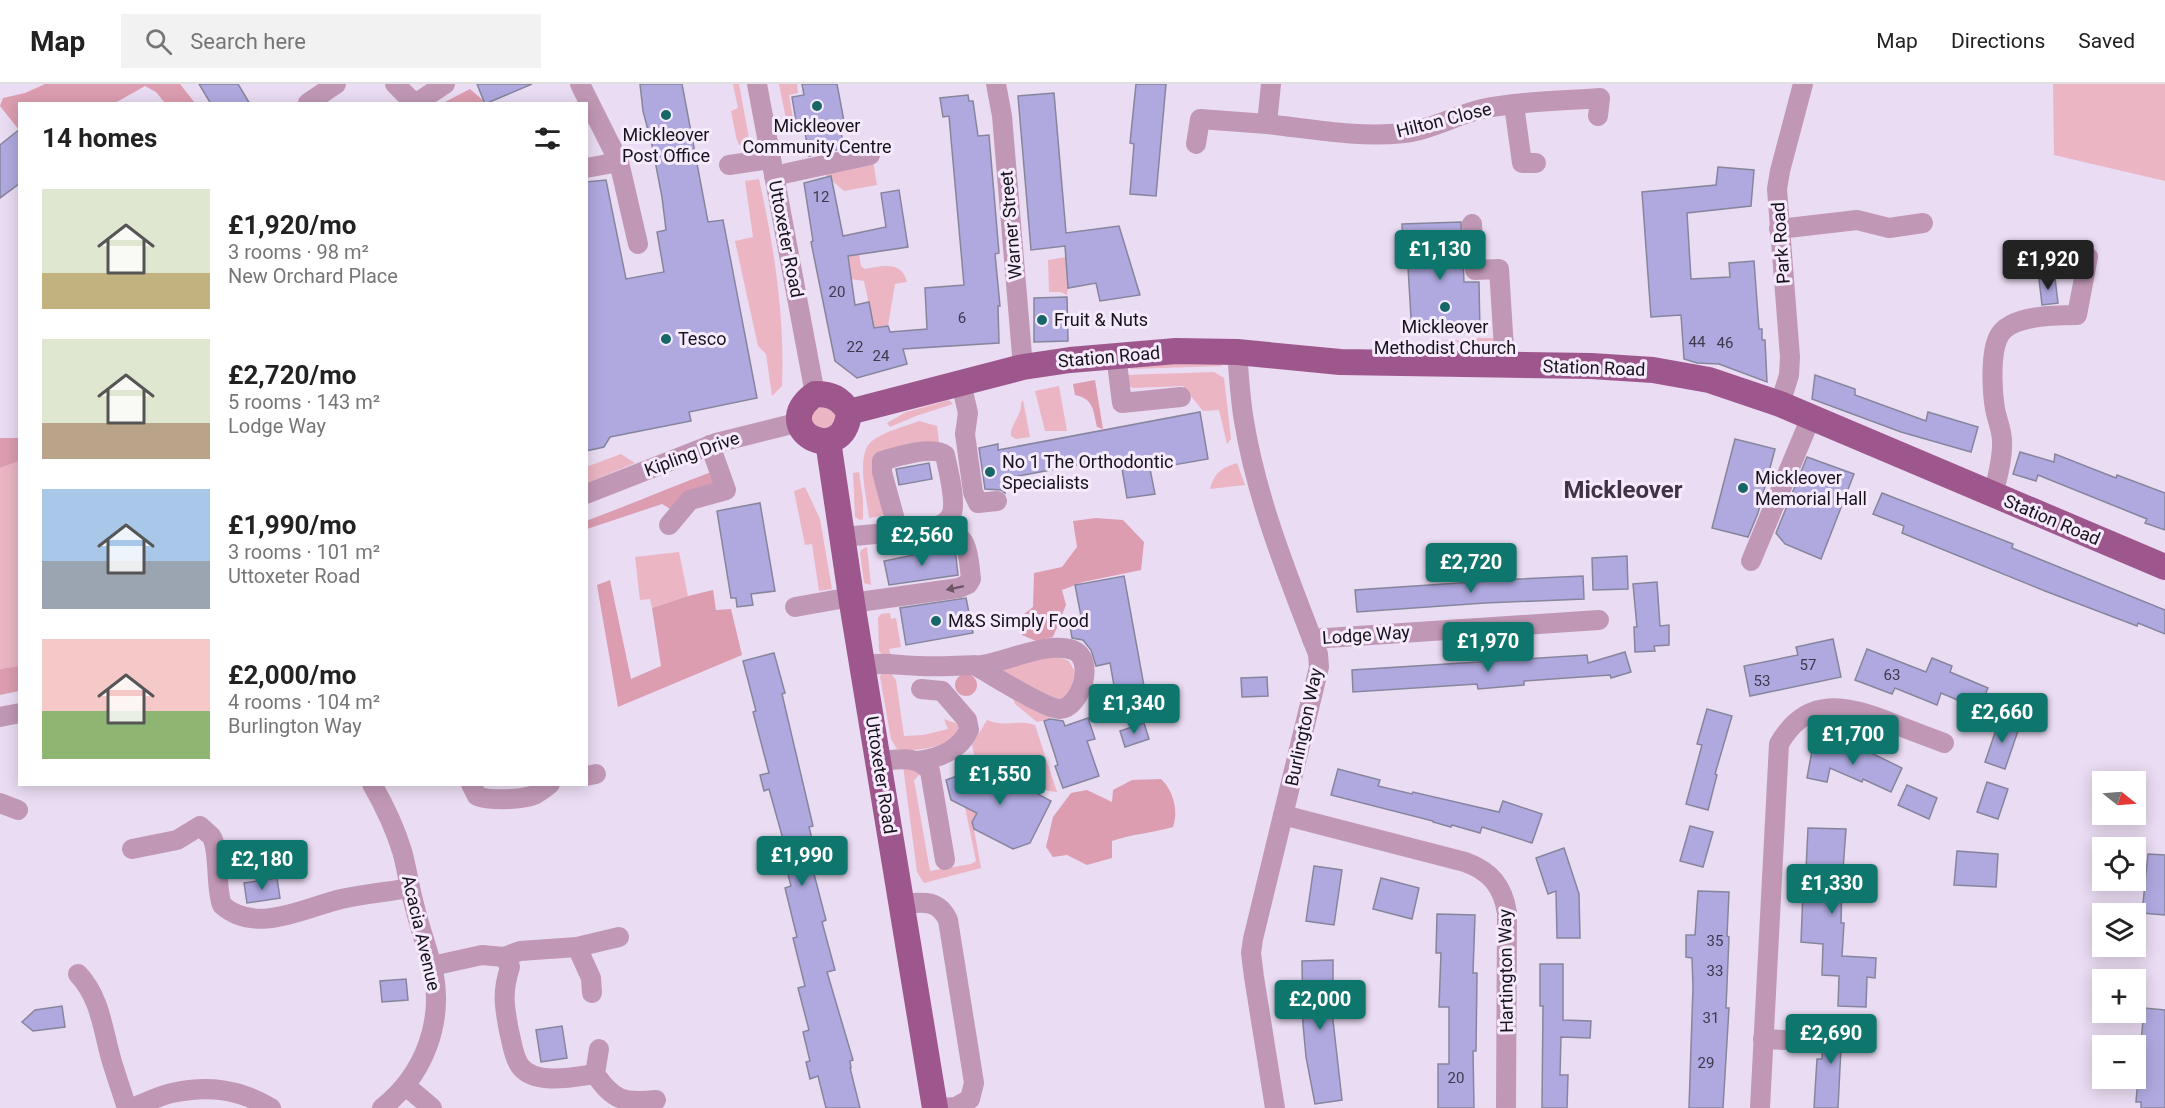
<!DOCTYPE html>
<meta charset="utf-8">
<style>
body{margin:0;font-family:Roboto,sans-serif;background:#f2f2f2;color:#222;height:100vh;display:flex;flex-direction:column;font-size:22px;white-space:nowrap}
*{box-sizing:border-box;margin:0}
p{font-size:20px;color:#767676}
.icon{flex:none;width:33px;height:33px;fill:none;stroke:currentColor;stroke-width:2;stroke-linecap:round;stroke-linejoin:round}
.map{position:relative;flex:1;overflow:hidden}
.side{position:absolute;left:18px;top:18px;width:570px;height:684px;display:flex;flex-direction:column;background:#fff;border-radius:0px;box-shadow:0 3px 15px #0003}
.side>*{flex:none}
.needle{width:39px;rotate:107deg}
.buttons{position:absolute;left:2092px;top:687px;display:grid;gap:12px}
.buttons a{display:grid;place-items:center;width:54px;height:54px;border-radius:0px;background:#fff;box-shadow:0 3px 15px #0003;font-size:30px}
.price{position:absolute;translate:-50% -51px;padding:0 14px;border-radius:6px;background:#0f766e;color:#fff;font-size:20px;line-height:39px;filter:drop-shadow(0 2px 3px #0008)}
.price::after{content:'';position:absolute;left:50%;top:36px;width:18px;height:14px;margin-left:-9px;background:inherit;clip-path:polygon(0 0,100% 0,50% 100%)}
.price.current{background:#222;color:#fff}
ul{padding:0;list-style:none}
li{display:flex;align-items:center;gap:18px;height:150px;padding:0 24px}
li span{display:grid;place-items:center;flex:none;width:168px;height:120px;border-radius:0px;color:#555}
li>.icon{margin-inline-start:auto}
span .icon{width:72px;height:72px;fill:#fffc;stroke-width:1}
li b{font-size:26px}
h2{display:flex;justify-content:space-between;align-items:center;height:72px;padding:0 24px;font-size:26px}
header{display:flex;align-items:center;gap:36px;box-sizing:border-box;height:84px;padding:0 30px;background:#fff;border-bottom:2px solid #e0e0e0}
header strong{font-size:28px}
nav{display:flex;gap:33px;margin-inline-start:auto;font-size:21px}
.search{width:420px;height:54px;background:#f2f2f2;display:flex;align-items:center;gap:15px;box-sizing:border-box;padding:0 21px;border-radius:0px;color:#767676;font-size:22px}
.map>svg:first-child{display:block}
.green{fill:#ebb5c4}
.forest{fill:#dc9db0}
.building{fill:#afa9df;stroke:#87859d;stroke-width:1.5}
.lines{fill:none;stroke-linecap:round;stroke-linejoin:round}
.minor{stroke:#c098b5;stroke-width:20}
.major{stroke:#9e578d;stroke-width:26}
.oneway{fill:#6c5668}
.poi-dot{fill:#186768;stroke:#f6eafd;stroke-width:2}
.labels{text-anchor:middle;stroke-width:6;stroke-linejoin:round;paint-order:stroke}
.number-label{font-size:15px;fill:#3e384c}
.street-label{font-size:18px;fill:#18131b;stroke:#f6eafd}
.poi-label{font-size:18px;fill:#18131b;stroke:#f6eafd;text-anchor:start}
.district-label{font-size:24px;font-weight:bold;fill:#3f3346;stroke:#f6eafd}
</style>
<header>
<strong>Map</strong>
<div class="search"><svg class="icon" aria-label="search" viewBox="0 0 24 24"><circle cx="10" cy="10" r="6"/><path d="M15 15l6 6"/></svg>Search here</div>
<nav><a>Map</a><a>Directions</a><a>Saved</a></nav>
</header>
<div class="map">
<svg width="2165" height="1024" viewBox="0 0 2165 1024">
<rect width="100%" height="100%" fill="#eadcf3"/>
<g class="green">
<polygon points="733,0 739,0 750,60 739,61 736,53 731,27 738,24"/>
<polygon points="779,0 797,0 798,9 789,11 793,34 786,35"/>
<polygon points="2053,0 2165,0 2165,97 2054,71"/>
<polygon points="873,77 877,101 844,107 822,88"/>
<path d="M759,95C774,162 785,233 782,302L772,312L766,270L758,262L735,157L753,153L745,97Z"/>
<path d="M859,170L861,182L865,185C882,182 902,176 907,198L895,200L888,242L874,244L864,197L851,195L846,173Z"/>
<polygon points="1066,173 1068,204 1067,211 1060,208 1049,208 1048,176"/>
<polygon points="1464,254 1496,254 1490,262 1471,264"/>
<polygon points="1458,256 1465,264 1428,264 1434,257"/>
<polygon points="1215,277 1222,282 1130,285 1134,279"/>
<polygon points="1214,288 1224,294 1231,355 1227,360 1219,326 1203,327 1183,302 1133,304 1125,300 1125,291"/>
<polygon points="1059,302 1067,347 1045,347 1035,307"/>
<polygon points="949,316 953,320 916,332 890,343 887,339 906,328"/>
<path d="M1023,316L1030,353L1016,355L1011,352C1010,340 1022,332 1021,319Z"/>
<polygon points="823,320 837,331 828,346 812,343 810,326"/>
<path d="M919,337L937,342L939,358L884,370L885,428L881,432L869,434C867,414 855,370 872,357C885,347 904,343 919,337Z"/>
<polygon points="621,370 635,379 587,399 586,383"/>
<polygon points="19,377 19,582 0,585 0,384"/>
<path d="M1237,379L1245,401L1210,405C1214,389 1221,384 1237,379Z"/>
<polygon points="859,388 863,416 863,435 860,436 855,433 853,389"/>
<polygon points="805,403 820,435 832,505 819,507 812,460 805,461 794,407"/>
<polygon points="867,463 871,501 864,499 860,469 861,466"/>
<polygon points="679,468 688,512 652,524 650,515 640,516 635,473"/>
<polygon points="890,529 891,535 896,534 901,563 889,565 892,575 883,571 879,567 878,534 881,530"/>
<polygon points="1053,571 1069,577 1075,588 1069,612 1059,617 1003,591 1004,582"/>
<path d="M882,587H889L896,596L904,652L923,651L948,645L944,635L958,640V651C944,664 915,668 897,665L891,655L880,593Z"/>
<polygon points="1011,608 1049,629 1050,635 1037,638 1015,620"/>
<path d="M987,636C1005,644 1018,635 1035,641L1057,708L1048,707L1012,691L1008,682L984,689L976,680L972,661Z"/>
<polygon points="917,679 920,690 914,696 930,787 971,780 976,777 965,723 967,720 979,727 974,745 981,784 924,799 917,788 903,682"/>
</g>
<g class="forest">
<polygon points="45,0 180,0 195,19 165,19 156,8 145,2 115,19 20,20 19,46 0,22 3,14 25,9"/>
<polygon points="470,5 486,19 441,20"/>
<path d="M1095,296L1103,345L1097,343C1093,326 1094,315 1075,311L1073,300Z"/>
<polygon points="0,354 19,354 19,377 0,384"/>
<path d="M714,387L719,402L672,426L662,420L587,445L586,437C629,421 671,403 714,387Z"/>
<polygon points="1096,434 1123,436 1144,458 1141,486 1083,498 1062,506 1066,521 1053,553 1036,557 1022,551 1023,531 1033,523 1034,489 1062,483 1077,463 1073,437"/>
<polygon points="610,496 631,595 661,582 652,524 688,512 713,506 716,526 731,525 742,571 618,623 597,501"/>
<polygon points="19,582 19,607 0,611 0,585"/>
<circle cx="966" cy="601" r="11"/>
<path d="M1161,695C1173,706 1179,727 1173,743C1152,749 1132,750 1112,757V774L1087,781L1067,771L1053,773L1046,763L1053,733L1071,709L1087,706L1112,718L1113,706L1132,696Z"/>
</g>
<g class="building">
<polygon points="199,0 238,0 250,20 211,20"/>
<polygon points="477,0 532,0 485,20"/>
<polygon points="640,0 682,0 708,138 723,136 757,314 689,328 691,337 610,353 604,363 586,367 586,98 606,96 626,195 664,188 657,148 666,146 662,113 652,61 643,27"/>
<polygon points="802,0 837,0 846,48 841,48 844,64 809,72 803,36 796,37 792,13 804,11"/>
<polygon points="1136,0 1166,0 1156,112 1130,110 1134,60 1130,59"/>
<polygon points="1054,9 1066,149 1119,142 1140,211 1100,217 1096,199 1068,204 1065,162 1031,166 1018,12"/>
<polygon points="968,11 969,17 973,17 978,52 989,51 999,169 995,170 1000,222 998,222 999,259 903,265 907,280 857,294 835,277 811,158 813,157 804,99 831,92 843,152 886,143 881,109 899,106 908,163 848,172 855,221 869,218 874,244 888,242 890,248 927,245 925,204 964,201 949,32 943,33 940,14"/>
<polygon points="20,45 20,99 0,114 0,61"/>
<polygon points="1718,83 1754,86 1751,122 1687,129 1691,195 1730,193 1729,179 1754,177 1759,245 1762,245 1762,256 1765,256 1767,298 1719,280 1697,279 1684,275 1681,231 1651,233 1642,108 1716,101"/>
<polygon points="1461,138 1464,198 1479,198 1480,249 1412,250 1407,167 1403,167 1402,140"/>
<polygon points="2055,194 2058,219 2042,221 2039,195"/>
<polygon points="1067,213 1068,257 1034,258 1034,214"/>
<polygon points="1815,291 1855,305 1855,311 1926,337 1928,328 1978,343 1971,368 1901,348 1812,315"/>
<polygon points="1200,328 1208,375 1150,385 1155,410 1127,414 1120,373 1003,395 1005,409 1001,406 985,405 979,364 998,360 998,366"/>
<polygon points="1735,355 1775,365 1758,429 1748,453 1712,444"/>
<polygon points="2020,368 2054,378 2055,370 2116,394 2117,391 2165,409 2165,446 2145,439 2147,435 2038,391 2036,397 2013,390"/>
<polygon points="1807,373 1854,390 1821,475 1785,460 1776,449"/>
<polygon points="929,379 932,395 899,401 896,385"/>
<polygon points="1882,409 2013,460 2012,464 2165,526 2165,550 2138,539 2137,542 2045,507 1902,449 1904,442 1873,430"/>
<polygon points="760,419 775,507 751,510 753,521 737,523 736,514 731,514 717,427"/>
<polygon points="952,463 956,473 958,491 889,501 884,477"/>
<polygon points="1627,472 1628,505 1593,506 1592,474"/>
<polygon points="1124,492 1144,602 1115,607 1110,579 1096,582 1091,566 1083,556 1072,554 1069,535 1081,532 1075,501"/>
<polygon points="1583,492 1584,515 1485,519 1357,528 1355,506 1519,495"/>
<polygon points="1657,498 1660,542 1669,541 1669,561 1654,562 1655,567 1635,568 1634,543 1637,543 1633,500"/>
<polygon points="966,514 973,549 906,561 900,524"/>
<polygon points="1833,555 1841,593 1750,612 1744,582 1798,571 1796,563"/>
<polygon points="1867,565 1926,588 1932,574 1952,582 1950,588 1988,604 1979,625 1941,609 1937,621 1895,604 1892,610 1855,596"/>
<polygon points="1625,568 1631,588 1611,594 1610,591 1524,597 1524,601 1478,605 1477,600 1353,608 1352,586 1587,571 1588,579"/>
<polygon points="774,569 785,609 782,610 813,742 809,743 820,788 814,790 826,836 822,838 835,886 827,888 853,976 850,977 851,984 850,984 860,1024 826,1024 818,992 810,995 806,978 810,977 803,948 809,946 798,904 805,902 793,854 797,853 785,804 791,802 779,756 783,755 769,705 764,707 760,691 769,689 753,628 756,627 743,577"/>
<polygon points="1267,593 1268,612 1242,613 1241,594"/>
<polygon points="1707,625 1732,632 1715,690 1717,691 1708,726 1686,720 1702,661 1697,660"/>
<polygon points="1088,634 1095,655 1087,657 1099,692 1063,704 1055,682 1058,681 1044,637 1050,635 1063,637 1065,642"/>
<polygon points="2000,634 2020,641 2005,685 1985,678"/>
<polygon points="1144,639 1149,655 1125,663 1120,647"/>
<polygon points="1813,661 1854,669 1857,662 1902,684 1891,708 1863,695 1862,698 1830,684 1827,698 1807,694"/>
<polygon points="1008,681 1014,697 1051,717 1030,759 1013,765 974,745 972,738 977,729 951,716 946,696 965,689 973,693"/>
<polygon points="1338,685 1380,696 1378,702 1412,710 1413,708 1499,728 1503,717 1542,730 1532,759 1482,743 1480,749 1452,741 1451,743 1433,738 1433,737 1331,711"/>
<polygon points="1987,698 2008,705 1998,735 1977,728"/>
<polygon points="1907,701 1937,714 1929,735 1898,721"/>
<polygon points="1690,742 1713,748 1703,783 1680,777"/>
<polygon points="1808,744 1846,745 1842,799 1841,839 1844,839 1842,872 1876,874 1875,894 1867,893 1866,923 1838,922 1839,892 1822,891 1823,860 1801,858 1803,807 1805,807"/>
<polygon points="1564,764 1579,810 1580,854 1557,854 1556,807 1548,810 1536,774"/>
<polygon points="1957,767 1998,770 1996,803 1954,801"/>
<polygon points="2148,770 2165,771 2165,831 2142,829"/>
<polygon points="1314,782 1342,786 1334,841 1306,837"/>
<polygon points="277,794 280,814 247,819 244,799"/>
<polygon points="1381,794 1419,804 1412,835 1373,825"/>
<polygon points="1698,807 1729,808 1727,852 1729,853 1726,924 1729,924 1723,1024 1689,1024 1693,903 1692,874 1686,873 1686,851 1695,851"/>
<polygon points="1437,830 1475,831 1473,889 1477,889 1476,967 1473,967 1474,1024 1438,1024 1438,980 1449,980 1449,923 1439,923 1441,869 1436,869"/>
<polygon points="1333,876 1333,919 1331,919 1342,1016 1315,1020 1306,973 1303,940 1302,877"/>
<polygon points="1540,880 1563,880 1563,936 1591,937 1590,954 1561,953 1560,991 1568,991 1567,1024 1542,1024 1543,922 1540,922"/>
<polygon points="406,895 408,916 382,918 380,897"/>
<polygon points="62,922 65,943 33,947 22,938 35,926"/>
<polygon points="2144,924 2165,926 2165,1024 2141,1024 2141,1018 2136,1018"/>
<polygon points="1824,938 1850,939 1849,963 1841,963 1838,1024 1814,1024 1817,975 1822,975"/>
<polygon points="562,942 567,974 541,978 536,946"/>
</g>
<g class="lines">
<g class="minor">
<polyline points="395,0 415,20 445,0"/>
<polyline points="580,0 619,78 638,160"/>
<polyline points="757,0 815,310"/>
<polyline points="996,0 1002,32 1023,283"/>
<polyline points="308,19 336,0"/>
<polyline points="1514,21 1522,79 1536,79"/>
<path d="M1267,40C1312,45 1358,54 1404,49C1431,46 1456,31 1482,25C1520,17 1562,17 1600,14L1598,32"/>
<polyline points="1196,60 1200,35 1267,40 1271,0"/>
<polyline points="729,81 771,75"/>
<polyline points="586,84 619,78"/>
<polyline points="774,92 870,71"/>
<polyline points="1472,140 1475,186 1499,185 1505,281"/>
<polyline points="1779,145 1857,136 1889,144 1923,139"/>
<path d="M1237,268C1239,291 1240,314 1244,337C1257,417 1289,495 1318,570L1319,583L1253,855L1251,869L1254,893L1275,1024"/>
<polyline points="1116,271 1122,319 1181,313"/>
<polyline points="961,299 968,329 965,350 973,408 978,419 997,417"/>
<polyline points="1780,320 1789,291 1790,273 1777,105 1780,87 1803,0"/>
<polyline points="586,410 716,359 800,338"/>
<path d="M1993,412C1997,394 2003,375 2002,357C2002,346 1997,336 1995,325C1992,307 1990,268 1999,252C2010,231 2057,231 2077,231L2088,173H2067"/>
<polyline points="669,441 690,416 726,406 710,361"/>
<path d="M898,447L882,388V377C896,373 933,361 945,371C948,385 956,416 952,429C949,438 941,441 933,444"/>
<path d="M842,453L944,444C970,453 968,471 971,495L968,500L959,504L852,519"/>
<polyline points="1751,477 1811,333"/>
<polyline points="795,523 851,513"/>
<polyline points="1312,555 1599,536"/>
<path d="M864,582C880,577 902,582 920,582C941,583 961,581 982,581C1009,577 1047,557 1073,566C1096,575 1081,624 1060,625C1045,625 991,590 974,581"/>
<polyline points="0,633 20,629"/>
<path d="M878,677C897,676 917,670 930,687L945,776"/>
<path d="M918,677C940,674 960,666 969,646L967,636L942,607L921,605"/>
<polyline points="586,692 596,690"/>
<path d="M372,700C384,721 395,744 402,767C407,784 409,803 414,820C419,841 426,861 432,882C445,936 425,990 382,1024"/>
<path d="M471,700L477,712C490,717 521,716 534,711C540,708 545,704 550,700"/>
<polyline points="0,719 18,726"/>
<path d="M1283,731L1465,778C1490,787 1503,802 1507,829L1506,1024"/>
<path d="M132,765L177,756L200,742C203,745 208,749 211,752C220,764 215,803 222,821C256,851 304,824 341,815C364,810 387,808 410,804"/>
<path d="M902,820C923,818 938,815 948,836L974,999L970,1015L956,1023L938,1024"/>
<polyline points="577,863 591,894 592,909"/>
<polyline points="504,873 520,867 577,863 619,853"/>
<path d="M432,882L482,871L504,873L510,883C502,908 504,921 509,947C512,958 513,972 520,982C535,1002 574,993 595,990"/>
<path d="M78,890C101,914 103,948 112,978C117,994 122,1009 127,1024"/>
<polyline points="1763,955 1785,956"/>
<path d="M599,965L595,990C614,1017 623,1019 656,1016"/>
<polyline points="406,1002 432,1024"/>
<path d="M132,1024C145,1019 158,1012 172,1009C208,1001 239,1005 271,1024"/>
<path d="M1760,1024L1779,660C1807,611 1846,621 1892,639C1909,646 1926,652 1944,659"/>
</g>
<g class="major">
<path d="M815,310C832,310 840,314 849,328C844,386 766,345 815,310Z"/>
<polyline points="849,328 1023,283 1070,276 1176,267 1237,268 1340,278 1591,282 1653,286 1709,296 1780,320 2165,483"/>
<polyline points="828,357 852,519 935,1024"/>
</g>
</g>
<defs><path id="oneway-solid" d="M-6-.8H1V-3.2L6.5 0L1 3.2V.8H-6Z" transform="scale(1.5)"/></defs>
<use class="oneway" href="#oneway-solid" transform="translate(955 504) rotate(168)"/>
<g class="poi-dot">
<circle cx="817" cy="22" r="6"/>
<circle cx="666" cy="31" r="6"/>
<circle cx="1445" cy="223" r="6"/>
<circle cx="1042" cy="236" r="6"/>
<circle cx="666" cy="255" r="6"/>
<circle cx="990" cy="388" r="6"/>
<circle cx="1743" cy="404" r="6"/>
<circle cx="936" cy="537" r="6"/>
</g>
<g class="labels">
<g class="number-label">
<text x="821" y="118">12</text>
<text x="837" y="213">20</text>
<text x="962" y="239">6</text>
<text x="1697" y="263">44</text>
<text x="1725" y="264">46</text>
<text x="855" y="268">22</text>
<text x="881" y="277">24</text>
<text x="1808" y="586">57</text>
<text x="1892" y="596">63</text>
<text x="1762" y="602">53</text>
<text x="1715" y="862">35</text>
<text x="1715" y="892">33</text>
<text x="1711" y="939">31</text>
<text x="1706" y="984">29</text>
<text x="1456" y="999">20</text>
</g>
<g class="street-label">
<text transform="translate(1444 36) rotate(-14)" y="6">Hilton Close</text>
<text transform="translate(1011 141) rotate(-95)" y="6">Warner Street</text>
<text transform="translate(786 155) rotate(79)" y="6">Uttoxeter Road</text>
<text transform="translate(1781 159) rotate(-94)" y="6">Park Road</text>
<text transform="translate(1109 273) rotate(-5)" y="6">Station Road</text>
<text transform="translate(1594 284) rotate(2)" y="6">Station Road</text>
<text transform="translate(692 370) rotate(-20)" y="6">Kipling Drive</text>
<text transform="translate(2052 436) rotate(23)" y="6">Station Road</text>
<text transform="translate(1366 551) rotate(-4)" y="6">Lodge Way</text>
<text transform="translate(1304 643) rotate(-78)" y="6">Burlington Way</text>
<text transform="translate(881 691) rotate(81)" y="6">Uttoxeter Road</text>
<text transform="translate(421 849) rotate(77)" y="6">Acacia Avenue</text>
<text transform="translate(1506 887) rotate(-91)" y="6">Hartington Way</text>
</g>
<g class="poi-label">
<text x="817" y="48" text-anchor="middle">Mickleover<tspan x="817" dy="21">Community Centre</tspan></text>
<text x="666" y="57" text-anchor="middle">Mickleover<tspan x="666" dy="21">Post Office</tspan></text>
<text x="1054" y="242">Fruit &amp; Nuts</text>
<text x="1445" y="249" text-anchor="middle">Mickleover<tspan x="1445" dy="21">Methodist Church</tspan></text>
<text x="678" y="261">Tesco</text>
<text x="1002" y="384">No 1 The Orthodontic<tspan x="1002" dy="21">Specialists</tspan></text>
<text x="1755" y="400">Mickleover<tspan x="1755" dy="21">Memorial Hall</tspan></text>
<text x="948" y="543">M&amp;S Simply Food</text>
</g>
<g class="district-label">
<text x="1623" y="414">Mickleover</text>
</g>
</g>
</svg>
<div class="buttons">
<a><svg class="needle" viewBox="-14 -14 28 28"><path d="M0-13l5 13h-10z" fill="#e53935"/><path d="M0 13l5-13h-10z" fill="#767676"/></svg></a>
<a><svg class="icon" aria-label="locate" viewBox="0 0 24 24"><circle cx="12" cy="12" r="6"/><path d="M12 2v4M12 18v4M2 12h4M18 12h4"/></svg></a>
<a><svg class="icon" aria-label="layers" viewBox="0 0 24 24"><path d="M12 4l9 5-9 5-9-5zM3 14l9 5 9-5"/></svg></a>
<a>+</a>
<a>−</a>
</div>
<b class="price" style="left:1440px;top:197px">£1,130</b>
<b class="price current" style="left:2048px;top:207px">£1,920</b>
<b class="price" style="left:922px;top:483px">£2,560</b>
<b class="price" style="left:1471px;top:510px">£2,720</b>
<b class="price" style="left:1488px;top:589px">£1,970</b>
<b class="price" style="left:1134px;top:651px">£1,340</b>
<b class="price" style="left:2002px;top:660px">£2,660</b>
<b class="price" style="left:1853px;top:682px">£1,700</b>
<b class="price" style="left:1000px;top:722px">£1,550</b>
<b class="price" style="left:802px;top:803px">£1,990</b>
<b class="price" style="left:262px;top:807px">£2,180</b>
<b class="price" style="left:1832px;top:831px">£1,330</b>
<b class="price" style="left:1320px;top:947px">£2,000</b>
<b class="price" style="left:1831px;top:981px">£2,690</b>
<section class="side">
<h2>14 homes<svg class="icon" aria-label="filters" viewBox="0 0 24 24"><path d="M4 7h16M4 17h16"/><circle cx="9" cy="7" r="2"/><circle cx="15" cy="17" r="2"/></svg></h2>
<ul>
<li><span style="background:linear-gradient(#dfe7d0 70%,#c2b280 0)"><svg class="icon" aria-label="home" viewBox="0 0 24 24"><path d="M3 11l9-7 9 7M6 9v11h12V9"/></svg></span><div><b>£1,920/mo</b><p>3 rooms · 98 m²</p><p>New Orchard Place</p></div></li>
<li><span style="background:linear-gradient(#dfe7d0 70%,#b9a48a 0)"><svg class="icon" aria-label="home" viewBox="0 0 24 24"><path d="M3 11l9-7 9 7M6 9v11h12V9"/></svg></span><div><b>£2,720/mo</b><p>5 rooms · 143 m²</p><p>Lodge Way</p></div></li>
<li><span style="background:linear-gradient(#a9c7e8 60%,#9aa5b1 0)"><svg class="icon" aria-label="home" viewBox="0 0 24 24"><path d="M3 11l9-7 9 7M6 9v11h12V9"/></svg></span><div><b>£1,990/mo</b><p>3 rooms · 101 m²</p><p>Uttoxeter Road</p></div></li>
<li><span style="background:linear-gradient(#f6c9c9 60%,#8fb573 0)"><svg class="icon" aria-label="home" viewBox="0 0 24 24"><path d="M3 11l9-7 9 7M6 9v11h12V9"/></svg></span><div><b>£2,000/mo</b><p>4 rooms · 104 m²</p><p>Burlington Way</p></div></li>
</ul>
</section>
</div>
